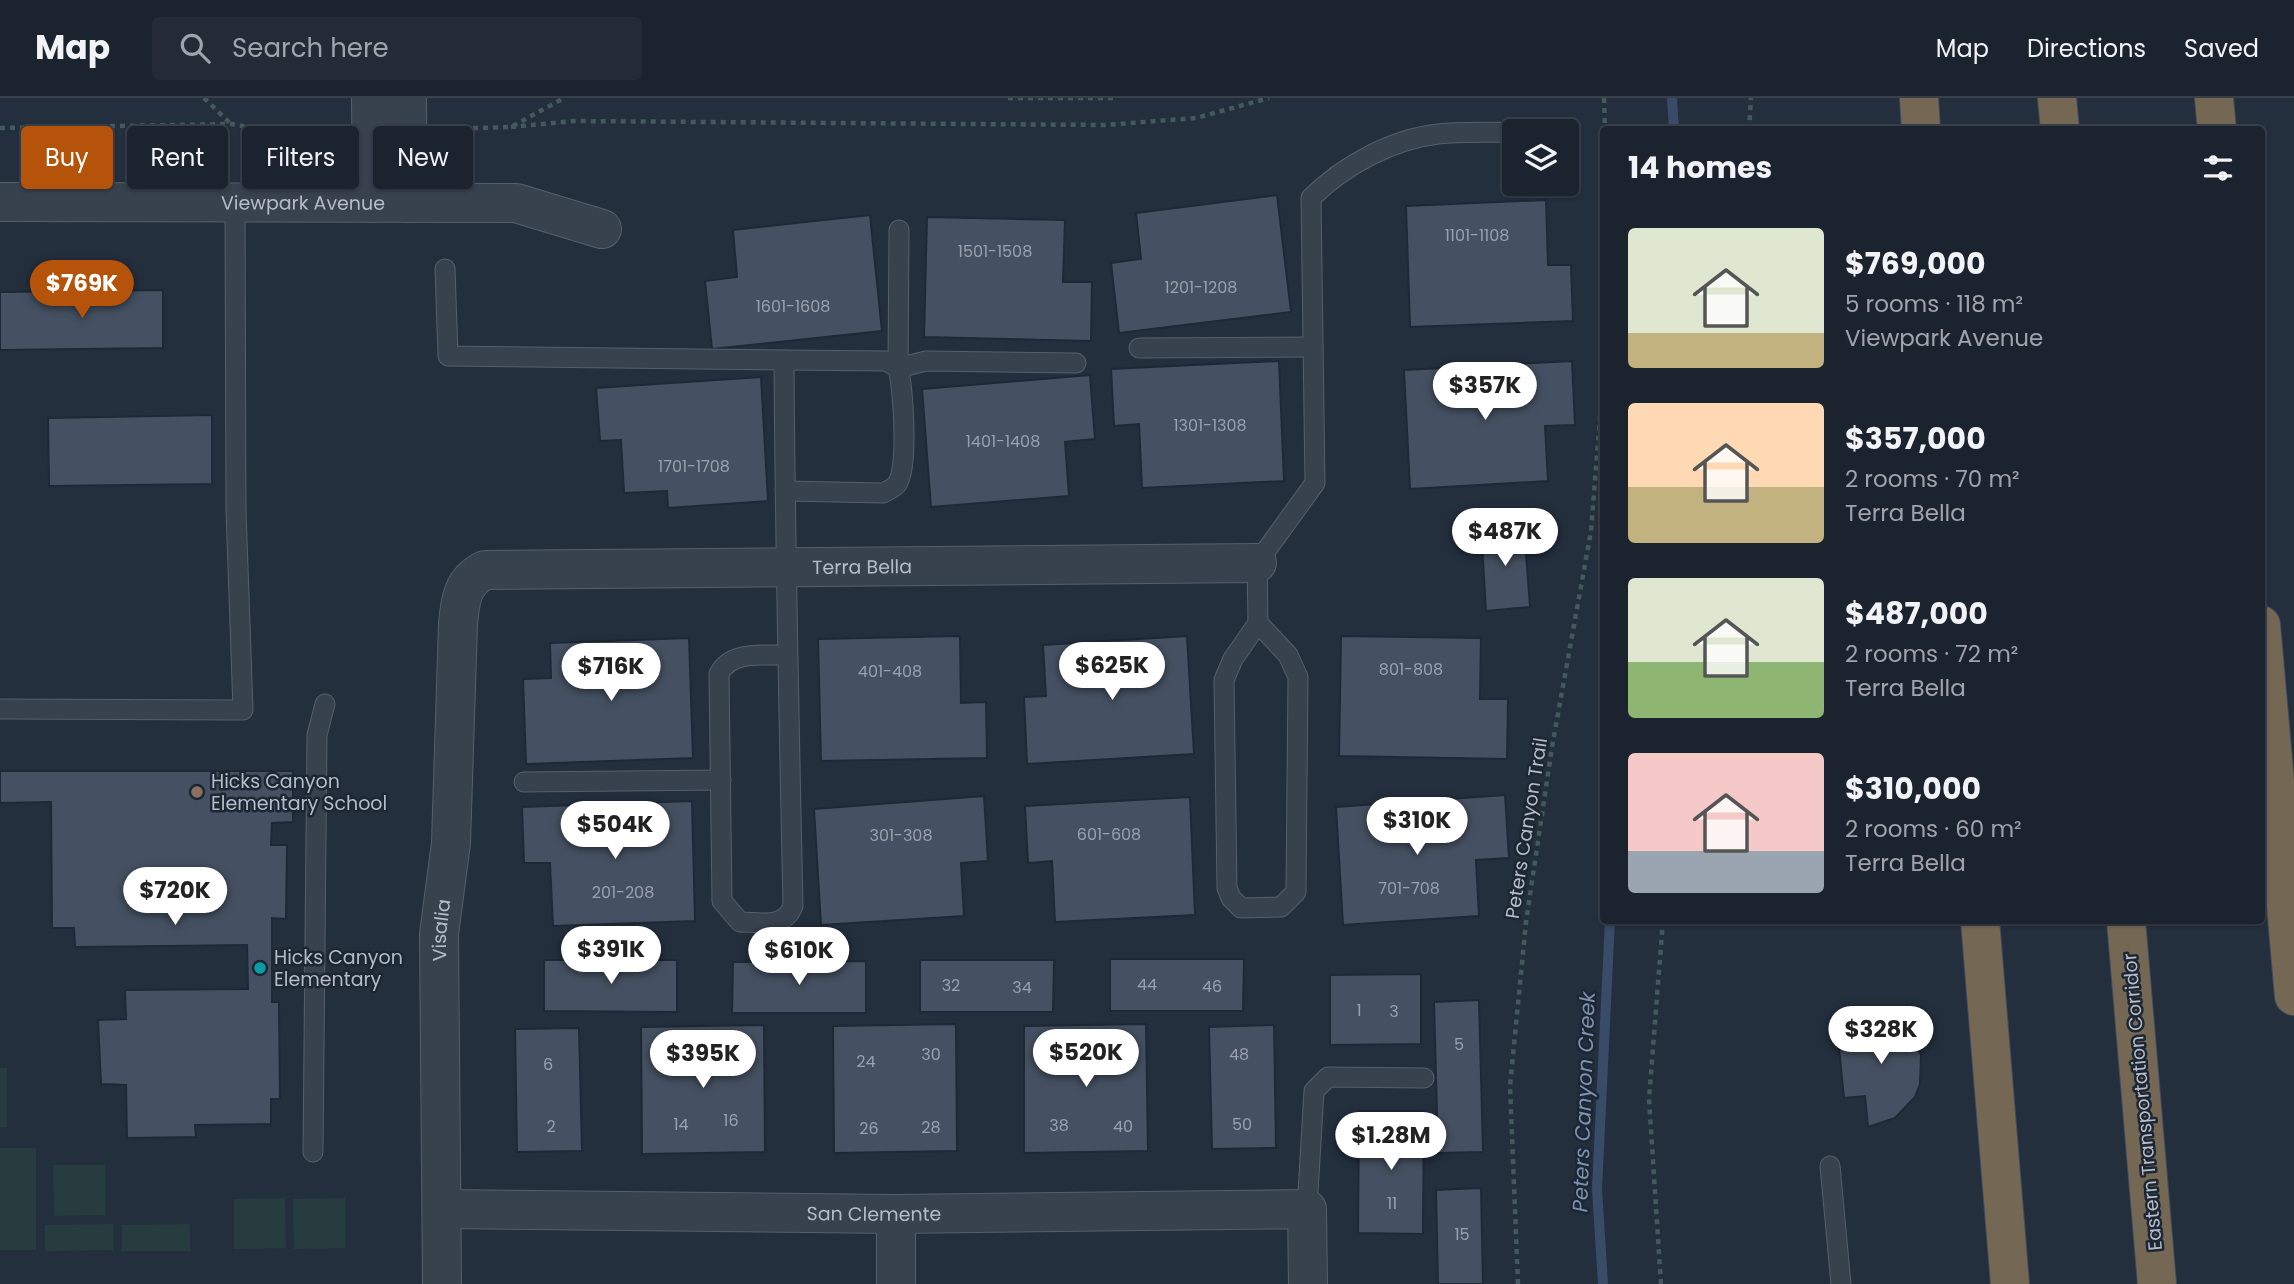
<!DOCTYPE html>
<meta charset="utf-8">
<style>
body{margin:0;font-family:Poppins,sans-serif;background:#242b36;color:#f1f3f6;height:100vh;display:flex;flex-direction:column;font-size:26px;white-space:nowrap}
*{box-sizing:border-box;margin:0}
p{font-size:23px;color:#a0a4aa}
.icon{flex:none;width:38px;height:38px;fill:none;stroke:currentColor;stroke-width:2;stroke-linecap:round;stroke-linejoin:round}
.map{position:relative;flex:1;overflow:hidden}
.sheet{position:absolute;left:1600px;top:28px;width:665px;height:798px;display:flex;flex-direction:column;background:#1b232e;border-radius:7px;box-shadow:0 2px 5px #0004,0 0 0 2px #39404a}
.sheet>*{flex:none}
.guide{position:absolute;left:21px;top:28px;width:665px;height:63px;display:flex;gap:14px}
.tools{position:absolute;left:1502px;top:21px;display:grid;gap:14px}
.tools a{display:grid;place-items:center;width:77px;height:77px;border-radius:7px;background:#1b232e;box-shadow:0 2px 5px #0004,0 0 0 2px #39404a;font-size:35px}
.price{position:absolute;translate:-50% -60px;padding:0 16px;border-radius:24px;background:#fff;color:#222;font-size:23px;line-height:46px;filter:drop-shadow(0 2px 4px #0008)}
.price::after{content:'';position:absolute;left:50%;top:42px;width:21px;height:16px;margin-left:-10px;background:inherit;clip-path:polygon(0 0,100% 0,50% 100%)}
.price.on{background:#b45309;color:#fff}
ul{padding:0;list-style:none}
li{display:flex;align-items:center;gap:21px;height:175px;padding:0 28px}
li span{display:grid;place-items:center;flex:none;width:196px;height:140px;border-radius:7px;color:#555}
li>.icon{margin-inline-start:auto}
span .icon{width:84px;height:84px;fill:#fffc;stroke-width:1}
li b{font-size:30px}
h2{display:flex;justify-content:space-between;align-items:center;height:84px;padding:0 28px;font-size:30px}
.chip{padding:0 24px;border-radius:7px;background:#1b232e;box-shadow:0 2px 5px #0004,0 0 0 2px #39404a;font-size:24px;line-height:63px}
.chip.on{background:#b45309;color:#fff}
header{display:flex;align-items:center;gap:42px;box-sizing:border-box;height:98px;padding:0 35px;background:#1b232e;border-bottom:2px solid #39404a}
header strong{font-size:33px}
nav{display:flex;gap:38px;margin-inline-start:auto;font-size:24px}
.search{width:490px;height:63px;background:#242b36;display:flex;align-items:center;gap:18px;box-sizing:border-box;padding:0 24px;border-radius:7px;color:#a0a4aa;font-size:26px}
.map>svg:first-child{display:block}
.pitch{fill:#263c3f}
.lines{fill:none;stroke-linecap:round;stroke-linejoin:round}
.stream{stroke:#394c67;stroke-width:10}
.building{fill:#455162;stroke:#1f2835;stroke-width:2}
.service-casing{stroke:#565f6c;stroke-width:21}
.minor-casing{stroke:#565f6c;stroke-width:40}
.tertiary-casing{stroke:#565f6c;stroke-width:40}
.motorway-casing{stroke:#434c59;stroke-width:40}
.path{stroke:#44595c;stroke-width:4.5;stroke-dasharray:5 5;stroke-linecap:butt}
.service{stroke:#38414e;stroke-width:19}
.minor{stroke:#38414e;stroke-width:38}
.tertiary{stroke:#38414e;stroke-width:38}
.motorway{stroke:#746855;stroke-width:38}
.education-dot{fill:#8d6e63;stroke:#1d2633;stroke-width:2.5}
.culture-dot{fill:#0f9aa8;stroke:#1d2633;stroke-width:2.5}
.labels{text-anchor:middle;stroke-width:5;stroke-linejoin:round;paint-order:stroke}
.number-label{font-size:16px;fill:#98a1af}
.street-label{font-size:19px;fill:#b4bcc9;stroke:#1d2633}
.poi-label{font-size:19px;fill:#b4bcc9;stroke:#1d2633;text-anchor:start}
.water-label{font-size:21px;font-style:italic;fill:#7c92b1;stroke:#1d2633}
</style>
<header>
<strong>Map</strong>
<div class="search"><svg class="icon" aria-label="search" viewBox="0 0 24 24"><circle cx="10" cy="10" r="6"/><path d="M15 15l6 6"/></svg>Search here</div>
<nav><a>Map</a><a>Directions</a><a>Saved</a></nav>
</header>
<div class="map">
<svg width="2294" height="1186" viewBox="0 0 2294 1186">
<rect width="100%" height="100%" fill="#242f3e"/>
<g class="pitch">
<rect x="0" y="970" width="7" height="59"/>
<rect x="0" y="1050" width="36" height="102"/>
<polygon points="53,1067 105,1067 105,1117 54,1118"/>
<polygon points="285,1100 286,1150 234,1151 234,1101"/>
<polygon points="345,1100 345,1150 294,1151 293,1101"/>
<polygon points="113,1126 113,1152 45,1153 45,1127"/>
<polygon points="190,1126 190,1153 122,1153 122,1127"/>
</g>
<g class="lines">
<g class="stream">
<polyline points="1672,0 1674,32"/>
<polyline points="1603,1186 1597,1091 1610,822"/>
</g>
</g>
<g class="building">
<polygon points="1277,97 1291,214 1119,235 1111,165 1141,161 1136,115"/>
<polygon points="1546,102 1548,167 1571,167 1573,223 1410,229 1406,108"/>
<polygon points="870,117 882,233 712,251 705,183 737,179 733,132"/>
<polygon points="927,119 1065,122 1063,184 1092,184 1091,243 924,239"/>
<polygon points="163,192 163,250 0,252 0,194"/>
<polygon points="1279,263 1284,383 1142,390 1139,326 1114,328 1111,271"/>
<polygon points="1572,263 1575,327 1545,328 1548,383 1410,391 1404,272"/>
<polygon points="1090,277 1095,341 1065,344 1069,398 931,409 922,291"/>
<polygon points="761,279 768,403 668,410 667,393 624,395 621,342 600,343 596,290"/>
<polygon points="212,317 212,386 49,388 48,320"/>
<polygon points="1524,428 1530,509 1486,513 1481,431"/>
<polygon points="960,538 961,605 986,604 987,660 821,663 818,541"/>
<polygon points="1187,538 1194,656 1027,666 1024,599 1046,598 1043,547"/>
<polygon points="1341,538 1481,540 1480,601 1508,601 1507,661 1339,658"/>
<polygon points="689,540 693,660 526,666 523,581 551,580 550,545"/>
<polygon points="0,673 293,673 293,724 272,725 271,747 287,747 286,821 272,820 272,904 279,904 280,1001 271,1001 271,1026 195,1027 196,1039 127,1040 126,987 101,986 98,922 126,921 125,892 248,891 247,847 75,849 74,830 52,830 51,704 0,705"/>
<polygon points="1505,697 1509,760 1476,762 1479,818 1343,827 1336,709"/>
<polygon points="984,698 988,763 961,765 964,818 821,827 814,711"/>
<polygon points="1190,699 1195,817 1055,824 1052,763 1028,765 1025,708"/>
<polygon points="692,703 695,823 553,828 550,765 524,765 522,709"/>
<polygon points="1110,861 1244,861 1243,913 1110,913"/>
<polygon points="544,862 677,862 677,914 544,913"/>
<polygon points="920,862 1054,862 1053,914 920,914"/>
<polygon points="866,863 866,915 732,915 733,864"/>
<polygon points="1421,876 1421,946 1330,947 1330,877"/>
<polygon points="1479,902 1483,1054 1438,1055 1434,904"/>
<polygon points="1857,911 1885,914 1898,922 1909,931 1921,957 1920,986 1915,999 1895,1020 1868,1029 1865,998 1844,1000 1838,940 1860,938"/>
<polygon points="956,926 957,1053 834,1055 833,928"/>
<polygon points="1146,926 1148,1053 1024,1055 1024,928"/>
<polygon points="764,927 765,1054 642,1056 641,929"/>
<polygon points="1274,927 1276,1050 1212,1051 1209,929"/>
<polygon points="579,930 582,1053 517,1054 515,931"/>
<polygon points="1359,1013 1424,1013 1423,1136 1358,1135"/>
<polygon points="1481,1090 1483,1186 1438,1186 1436,1092"/>
</g>
<g class="lines">
<g class="service-casing">
<g id="service">
<polyline points="899,132 898,270 926,263 1076,265"/>
<path d="M445,171L448,258L784,262C785,444 789,626 793,808C784,831 761,824 740,824L722,803L719,576C731,552 763,558 787,557"/>
<polyline points="1139,250 1313,249"/>
<path d="M784,262L886,263L898,270C903,289 909,370 897,386C894,390 887,393 883,395L785,393"/>
<path d="M1258,525L1233,561L1224,582L1227,790L1231,800L1241,810L1281,809L1296,794L1298,579L1288,557L1258,525L1257,465L1315,385L1311,100C1343,68 1392,41 1438,36C1463,33 1489,35 1514,34"/>
<polyline points="0,611 243,612 236,412 235,105"/>
<polyline points="524,684 721,682"/>
<polyline points="313,1054 317,637 325,606"/>
<polyline points="1830,1068 1841,1186"/>
<polyline points="1307,1111 1314,993 1328,979 1424,980"/>
</g>
</g>
<g class="minor-casing">
<g id="minor">
<polyline points="371,0 372,105"/>
<polyline points="407,0 408,105"/>
<path id="s1" d="M442,1111L896,1116L1307,1111L1308,1186"/>
<polyline points="896,1116 896,1186"/>
<path id="s2" d="M442,1186L439,836L451,745L458,526C460,503 462,483 485,472L1257,465"/>
</g>
</g>
<g class="tertiary-casing">
<g id="tertiary">
<path id="s3" d="M0,104L516,105L602,131"/>
</g>
</g>
<g class="motorway-casing">
<g id="motorway">
<polyline points="1919,0 1921,32"/>
<polyline points="2057,0 2060,32"/>
<polyline points="2214,0 2217,32"/>
<polyline points="2261,527 2294,898"/>
<polyline points="1980,822 2010,1186"/>
<polyline points="2126,822 2157,1186"/>
</g>
</g>
<g class="path">
<polyline points="204,0 231,26"/>
<polyline points="1008,0 1118,0"/>
<polyline points="1604,0 1605,32"/>
<polyline points="511,29 574,23 1105,27 1196,20 1269,0"/>
<polyline points="0,30 232,26 272,34 333,33"/>
<polyline points="443,31 511,29 564,0"/>
<polyline points="1749,32 1751,0"/>
<polyline points="1518,1186 1510,988 1526,824 1552,649 1591,433 1603,281"/>
<polyline points="1661,1186 1649,1001 1663,822"/>
</g>
<use href="#service" class="service"/>
<use href="#minor" class="minor"/>
<use href="#tertiary" class="tertiary"/>
<use href="#motorway" class="motorway"/>
</g>
<circle class="education-dot" cx="197" cy="694" r="7"/>
<circle class="culture-dot" cx="260" cy="870" r="7"/>
<g class="labels">
<g class="number-label">
<text x="1477" y="143">1101-1108</text>
<text x="995" y="159">1501-1508</text>
<text x="1201" y="195">1201-1208</text>
<text x="793" y="214">1601-1608</text>
<text x="1210" y="333">1301-1308</text>
<text x="1003" y="349">1401-1408</text>
<text x="694" y="374">1701-1708</text>
<text x="1411" y="577">801-808</text>
<text x="890" y="579">401-408</text>
<text x="1109" y="742">601-608</text>
<text x="901" y="743">301-308</text>
<text x="1409" y="796">701-708</text>
<text x="623" y="800">201-208</text>
<text x="1147" y="892">44</text>
<text x="951" y="893">32</text>
<text x="1212" y="894">46</text>
<text x="1022" y="895">34</text>
<text x="1359" y="918">1</text>
<text x="1394" y="919">3</text>
<text x="1459" y="952">5</text>
<text x="931" y="962">30</text>
<text x="1239" y="962">48</text>
<text x="866" y="969">24</text>
<text x="548" y="972">6</text>
<text x="731" y="1028">16</text>
<text x="681" y="1032">14</text>
<text x="1242" y="1032">50</text>
<text x="1059" y="1033">38</text>
<text x="551" y="1034">2</text>
<text x="1123" y="1034">40</text>
<text x="931" y="1035">28</text>
<text x="869" y="1036">26</text>
<text x="1392" y="1111">11</text>
<text x="1462" y="1142">15</text>
</g>
<g class="street-label">
<text dy="7" stroke="none"><textPath href="#s3" startOffset="303">Viewpark Avenue</textPath></text>
<text dy="7" stroke="none"><textPath href="#s2" startOffset="1102">Terra Bella</textPath></text>
<text transform="translate(1526 730) rotate(-81)" y="7">Peters Canyon Trail</text>
<text dy="7" stroke="none"><textPath href="#s2" startOffset="354">Visalia</textPath></text>
<text transform="translate(2142 1004) rotate(-95)" y="7">Eastern Transportation Corridor</text>
<text dy="7" stroke="none"><textPath href="#s1" startOffset="432">San Clemente</textPath></text>
</g>
<g class="poi-label">
<text x="211" y="690">Hicks Canyon<tspan x="211" dy="22">Elementary School</tspan></text>
<text x="274" y="866">Hicks Canyon<tspan x="274" dy="22">Elementary</tspan></text>
</g>
<g class="water-label">
<text transform="translate(1584 1004) rotate(-88)" y="7">Peters Canyon Creek</text>
</g>
</g>
</svg>
<div class="tools">
<a><svg class="icon" aria-label="layers" viewBox="0 0 24 24"><path d="M12 4l9 5-9 5-9-5zM3 14l9 5 9-5"/></svg></a>
</div>
<b class="price on" style="left:82px;top:222px">$769K</b>
<b class="price" style="left:1485px;top:324px">$357K</b>
<b class="price" style="left:1505px;top:470px">$487K</b>
<b class="price" style="left:1112px;top:604px">$625K</b>
<b class="price" style="left:611px;top:605px">$716K</b>
<b class="price" style="left:1417px;top:759px">$310K</b>
<b class="price" style="left:615px;top:763px">$504K</b>
<b class="price" style="left:175px;top:829px">$720K</b>
<b class="price" style="left:611px;top:888px">$391K</b>
<b class="price" style="left:799px;top:889px">$610K</b>
<b class="price" style="left:1881px;top:968px">$328K</b>
<b class="price" style="left:1086px;top:991px">$520K</b>
<b class="price" style="left:703px;top:992px">$395K</b>
<b class="price" style="left:1391px;top:1074px">$1.28M</b>
<div class="guide">
<a class="chip on">Buy</a>
<a class="chip">Rent</a>
<a class="chip">Filters</a>
<a class="chip">New</a>
</div>
<section class="sheet">
<h2>14 homes<svg class="icon" aria-label="filters" viewBox="0 0 24 24"><path d="M4 7h16M4 17h16"/><circle cx="9" cy="7" r="2"/><circle cx="15" cy="17" r="2"/></svg></h2>
<ul>
<li><span style="background:linear-gradient(#dfe7d0 75%,#c2b280 0)"><svg class="icon" aria-label="home" viewBox="0 0 24 24"><path d="M3 11l9-7 9 7M6 9v11h12V9"/></svg></span><div><b>$769,000</b><p>5 rooms · 118 m²</p><p>Viewpark Avenue</p></div></li>
<li><span style="background:linear-gradient(#ffd9b3 60%,#c2b280 0)"><svg class="icon" aria-label="home" viewBox="0 0 24 24"><path d="M3 11l9-7 9 7M6 9v11h12V9"/></svg></span><div><b>$357,000</b><p>2 rooms · 70 m²</p><p>Terra Bella</p></div></li>
<li><span style="background:linear-gradient(#dfe7d0 60%,#8fb573 0)"><svg class="icon" aria-label="home" viewBox="0 0 24 24"><path d="M3 11l9-7 9 7M6 9v11h12V9"/></svg></span><div><b>$487,000</b><p>2 rooms · 72 m²</p><p>Terra Bella</p></div></li>
<li><span style="background:linear-gradient(#f6c9c9 70%,#9aa5b1 0)"><svg class="icon" aria-label="home" viewBox="0 0 24 24"><path d="M3 11l9-7 9 7M6 9v11h12V9"/></svg></span><div><b>$310,000</b><p>2 rooms · 60 m²</p><p>Terra Bella</p></div></li>
</ul>
</section>
</div>
